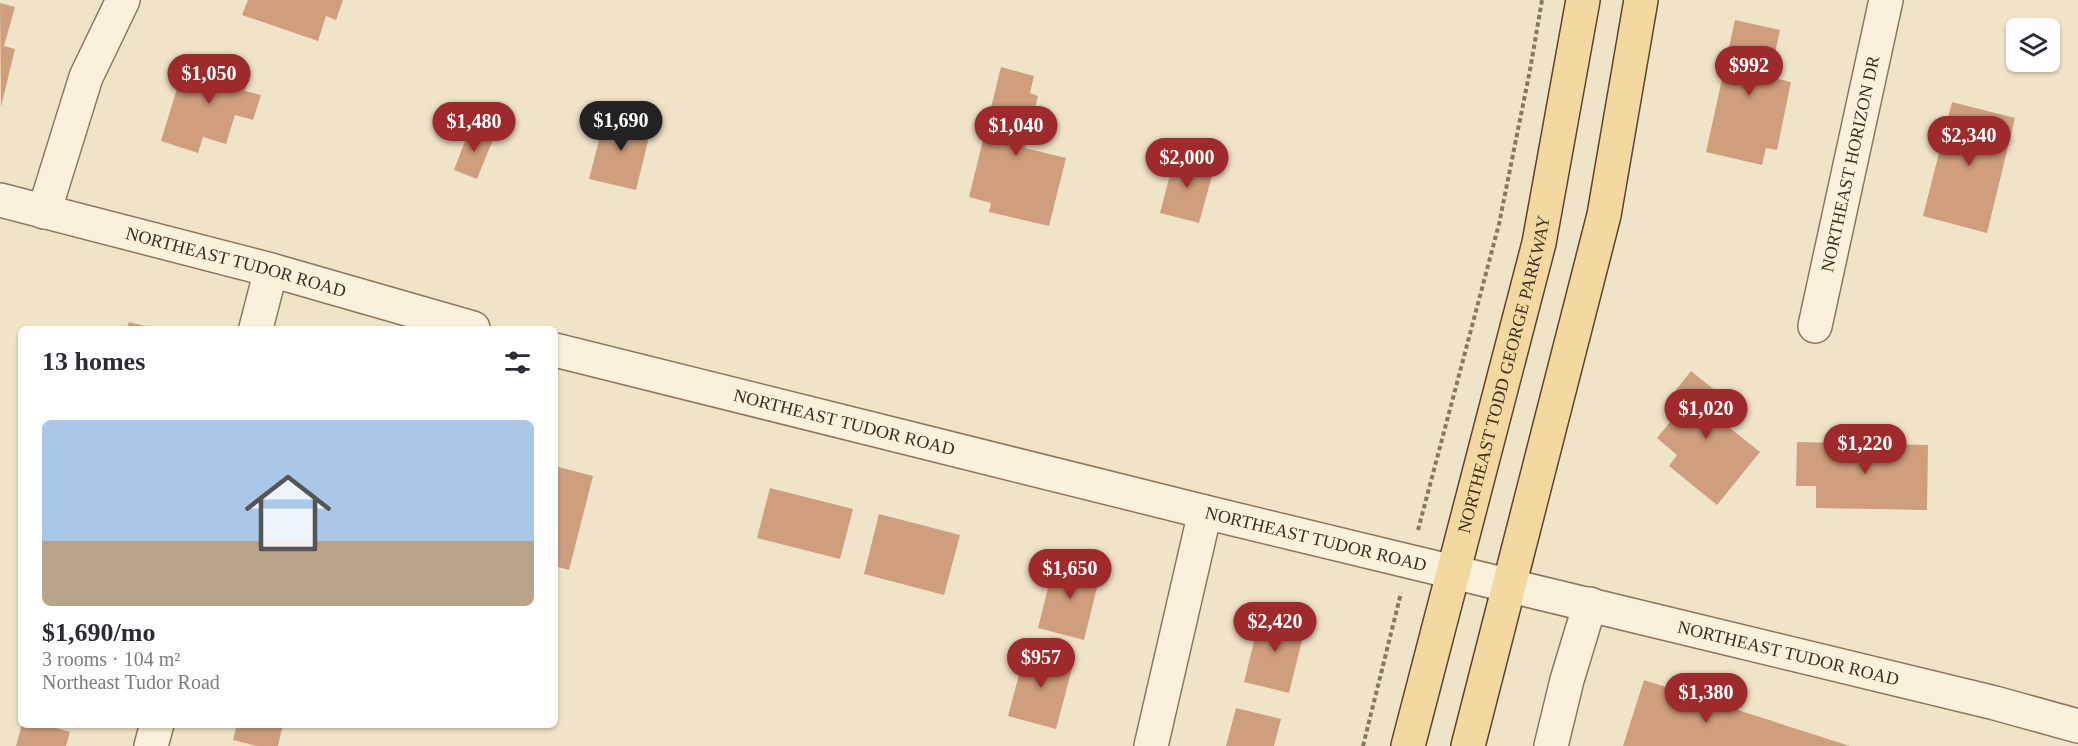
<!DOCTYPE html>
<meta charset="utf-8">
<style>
body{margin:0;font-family:Georgia,serif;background:#f2f2f3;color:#2b2b33;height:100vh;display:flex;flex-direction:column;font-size:22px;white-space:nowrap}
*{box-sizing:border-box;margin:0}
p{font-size:20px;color:#7c7c81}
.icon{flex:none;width:33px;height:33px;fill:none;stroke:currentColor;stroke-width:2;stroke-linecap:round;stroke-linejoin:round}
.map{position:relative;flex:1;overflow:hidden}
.drawer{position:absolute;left:18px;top:326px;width:540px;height:402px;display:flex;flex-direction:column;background:#fff;border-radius:9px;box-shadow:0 2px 4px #0004}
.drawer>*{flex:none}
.controls{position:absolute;left:2006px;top:18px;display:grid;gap:12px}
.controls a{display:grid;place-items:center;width:54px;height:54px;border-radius:9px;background:#fff;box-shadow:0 2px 4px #0004;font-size:30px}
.price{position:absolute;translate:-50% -51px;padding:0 14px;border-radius:21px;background:#9e2a2b;color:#fff;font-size:20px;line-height:39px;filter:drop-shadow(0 2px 3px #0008)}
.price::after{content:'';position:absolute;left:50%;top:36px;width:18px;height:14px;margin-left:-9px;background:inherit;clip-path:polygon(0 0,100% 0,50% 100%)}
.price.selected{background:#222;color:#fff}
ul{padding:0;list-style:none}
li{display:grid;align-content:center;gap:12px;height:318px;padding:0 24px}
li span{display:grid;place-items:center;height:186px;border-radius:9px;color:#555}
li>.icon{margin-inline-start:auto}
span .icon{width:108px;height:108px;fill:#fffc;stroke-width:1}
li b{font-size:26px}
h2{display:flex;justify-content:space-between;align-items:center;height:72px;padding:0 24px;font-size:26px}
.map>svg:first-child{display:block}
.building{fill:#cf9f7d}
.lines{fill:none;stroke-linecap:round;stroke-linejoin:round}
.minor-casing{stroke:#8d765c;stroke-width:36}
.major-casing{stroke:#5b4430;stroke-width:36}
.path{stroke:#8d765c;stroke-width:4;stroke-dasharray:4.5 3;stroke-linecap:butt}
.minor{stroke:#faf1dc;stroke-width:33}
.major{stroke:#f3d9a0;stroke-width:33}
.labels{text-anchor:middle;stroke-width:4.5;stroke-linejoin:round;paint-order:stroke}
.street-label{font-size:18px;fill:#3d2e20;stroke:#f7eed8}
</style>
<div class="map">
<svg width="2078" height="746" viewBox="0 0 2078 746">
<rect width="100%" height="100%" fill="#f0e4c8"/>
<g class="building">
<polygon points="248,0 343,0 336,20 326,16 318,41 242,15"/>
<polygon points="0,3 15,7 4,46 15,49 1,107"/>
<polygon points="1735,20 1780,30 1770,77 1791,82 1777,150 1766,148 1762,165 1706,152"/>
<polygon points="203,56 250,71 245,91 261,95 253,120 235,115 226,144 203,137 198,153 161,141 182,72 197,77"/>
<polygon points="1001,67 1034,76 1030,93 1038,96 1025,148 1066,158 1049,226 989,212 991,203 969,197"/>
<polygon points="1952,102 2015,118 1987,233 1923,216"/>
<polygon points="606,113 652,125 636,190 589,179"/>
<polygon points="470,128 494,137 477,179 454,170"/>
<polygon points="1175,155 1215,165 1199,223 1160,213"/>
<polygon points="129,322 153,328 127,328"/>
<polygon points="1691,371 1737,408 1725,424 1760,452 1717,505 1669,466 1677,455 1657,438 1680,410 1668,400"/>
<polygon points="1797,442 1928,445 1927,510 1816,508 1816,486 1796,486"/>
<polygon points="555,466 593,476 569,570 555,566"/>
<polygon points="770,488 853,509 840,559 757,538"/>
<polygon points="879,514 960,535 944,595 864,574"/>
<polygon points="1055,560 1101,571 1084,640 1038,628"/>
<polygon points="1261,613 1306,624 1289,693 1244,682"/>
<polygon points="1026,649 1074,661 1056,729 1008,716"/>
<polygon points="1644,680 1850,746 1623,746"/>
<polygon points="1236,708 1281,719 1274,746 1226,746"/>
<polygon points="22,724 42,724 70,732 66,746 16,746"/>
<polygon points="237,724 283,724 278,746 257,746 233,740"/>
</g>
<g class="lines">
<g class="minor-casing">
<g id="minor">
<path id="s1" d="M0,200L271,270L473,328"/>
<polyline points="44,212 86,77 123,0"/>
<path id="s2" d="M1815,326L1886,0"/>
<polyline points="256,328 271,270"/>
<path id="s3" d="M555,350L1205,512L1995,703L2078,726"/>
<polyline points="151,746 157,724"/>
<polyline points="1151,746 1205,512"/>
<polyline points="1551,746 1567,680 1590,604"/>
</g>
</g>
<g class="major-casing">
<g id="major">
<path id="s4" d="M1408,746L1539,243L1583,0"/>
<polyline points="1468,746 1604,215 1641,0"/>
</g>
</g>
<g class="path">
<polyline points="1418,530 1499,224 1530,70 1542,0"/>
<polyline points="1363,746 1401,593"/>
</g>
<use href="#minor" class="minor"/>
<use href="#major" class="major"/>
</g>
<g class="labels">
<g class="street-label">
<text dy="6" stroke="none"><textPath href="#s2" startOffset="166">NORTHEAST HORIZON DR</textPath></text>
<text dy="6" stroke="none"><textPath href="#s1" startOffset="244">NORTHEAST TUDOR ROAD</textPath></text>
<text dy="6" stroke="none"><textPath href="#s4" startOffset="384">NORTHEAST TODD GEORGE PARKWAY</textPath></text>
<text dy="6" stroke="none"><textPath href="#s3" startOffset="298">NORTHEAST TUDOR ROAD</textPath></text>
<text dy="6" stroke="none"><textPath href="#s3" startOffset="784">NORTHEAST TUDOR ROAD</textPath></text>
<text dy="6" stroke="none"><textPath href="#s3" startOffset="1270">NORTHEAST TUDOR ROAD</textPath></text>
</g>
</g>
</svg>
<div class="controls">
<a><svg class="icon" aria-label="layers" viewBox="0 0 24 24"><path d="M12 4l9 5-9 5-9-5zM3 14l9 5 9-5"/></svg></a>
</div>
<b class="price" style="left:1749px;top:97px">$992</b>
<b class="price" style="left:209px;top:105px">$1,050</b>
<b class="price selected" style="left:621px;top:152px">$1,690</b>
<b class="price" style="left:474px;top:153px">$1,480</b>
<b class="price" style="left:1016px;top:157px">$1,040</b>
<b class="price" style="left:1969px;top:167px">$2,340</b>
<b class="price" style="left:1187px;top:189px">$2,000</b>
<b class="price" style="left:1706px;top:440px">$1,020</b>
<b class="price" style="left:1865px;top:475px">$1,220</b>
<b class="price" style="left:1070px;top:600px">$1,650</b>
<b class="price" style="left:1275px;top:653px">$2,420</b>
<b class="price" style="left:1041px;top:689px">$957</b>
<b class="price" style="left:1706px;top:724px">$1,380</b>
<section class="drawer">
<h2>13 homes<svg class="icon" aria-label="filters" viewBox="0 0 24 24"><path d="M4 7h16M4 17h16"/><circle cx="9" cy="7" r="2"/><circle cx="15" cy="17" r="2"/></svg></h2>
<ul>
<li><span style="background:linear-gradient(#a9c7e8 65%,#b9a48a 0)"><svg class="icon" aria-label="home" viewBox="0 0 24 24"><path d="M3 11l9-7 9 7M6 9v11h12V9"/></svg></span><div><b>$1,690/mo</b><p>3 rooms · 104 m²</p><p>Northeast Tudor Road</p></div></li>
</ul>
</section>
</div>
